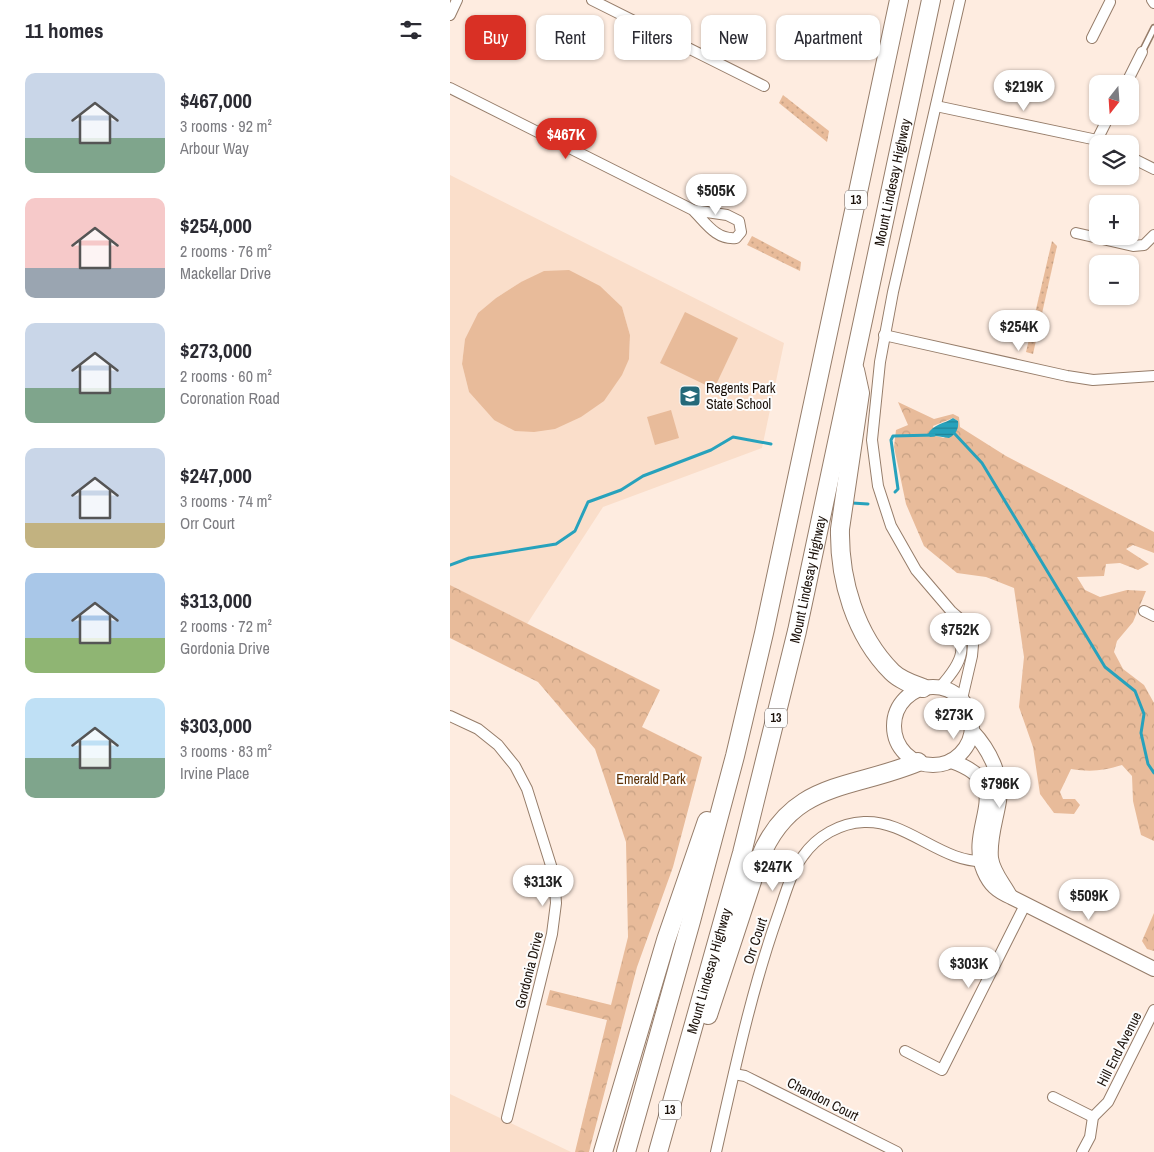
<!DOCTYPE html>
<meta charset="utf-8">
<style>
body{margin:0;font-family:"Archivo Narrow",sans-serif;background:#f2f2f3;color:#2b2b33;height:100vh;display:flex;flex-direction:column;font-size:19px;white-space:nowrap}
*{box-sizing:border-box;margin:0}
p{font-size:16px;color:#7c7c81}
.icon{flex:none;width:28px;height:28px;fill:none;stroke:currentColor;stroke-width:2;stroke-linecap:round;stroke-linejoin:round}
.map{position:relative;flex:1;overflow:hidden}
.panel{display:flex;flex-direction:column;background:#fff;width:450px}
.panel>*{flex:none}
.hud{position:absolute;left:15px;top:15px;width:475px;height:45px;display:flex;gap:10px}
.needle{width:32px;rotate:197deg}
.controls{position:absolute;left:639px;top:75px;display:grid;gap:10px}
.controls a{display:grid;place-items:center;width:50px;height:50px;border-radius:10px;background:#fff;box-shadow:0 1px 4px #0004;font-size:25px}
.price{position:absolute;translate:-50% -42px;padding:0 11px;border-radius:18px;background:#fff;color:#222;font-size:16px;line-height:32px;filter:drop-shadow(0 1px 2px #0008)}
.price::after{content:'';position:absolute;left:50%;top:30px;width:15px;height:11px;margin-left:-8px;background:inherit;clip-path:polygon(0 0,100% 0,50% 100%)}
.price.current{background:#d93025;color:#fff}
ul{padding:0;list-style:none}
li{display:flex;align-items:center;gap:15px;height:125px;padding:0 25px}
li span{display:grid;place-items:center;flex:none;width:140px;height:100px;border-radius:10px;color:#555}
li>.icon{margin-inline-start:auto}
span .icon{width:60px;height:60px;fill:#fffc;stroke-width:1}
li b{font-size:21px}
h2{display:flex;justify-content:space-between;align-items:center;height:60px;padding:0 25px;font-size:21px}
.chip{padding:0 18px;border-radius:10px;background:#fff;box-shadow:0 1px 4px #0004;font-size:18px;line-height:45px}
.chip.current{background:#d93025;color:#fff}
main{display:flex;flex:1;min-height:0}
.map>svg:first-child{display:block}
.built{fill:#fadeca;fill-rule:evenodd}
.grass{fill:url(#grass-dots)}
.forest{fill:url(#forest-crowns);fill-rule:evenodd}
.pitch{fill:#e8bb9a}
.water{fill:url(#water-rules)}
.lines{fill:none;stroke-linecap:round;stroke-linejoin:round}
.stream{stroke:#27a2bc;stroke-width:3}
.service-casing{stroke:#967d6a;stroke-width:8}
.minor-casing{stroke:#967d6a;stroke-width:12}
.tertiary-casing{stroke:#967d6a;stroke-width:16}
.trunk-casing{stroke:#967d6a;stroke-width:20}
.service{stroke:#fff;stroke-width:5}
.minor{stroke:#fff;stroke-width:10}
.tertiary{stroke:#fff;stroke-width:14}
.trunk{stroke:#fff;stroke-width:18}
.labels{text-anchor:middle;stroke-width:4;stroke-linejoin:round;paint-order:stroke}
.shield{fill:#fdfdfd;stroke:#605854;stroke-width:1}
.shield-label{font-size:12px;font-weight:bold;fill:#1c120b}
.street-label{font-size:14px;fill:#1c120b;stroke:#fdfdfd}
.poi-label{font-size:14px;fill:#1c120b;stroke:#fdfdfd;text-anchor:start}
.park-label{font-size:14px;fill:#5d3106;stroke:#fdfdfd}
</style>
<main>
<section class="panel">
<h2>11 homes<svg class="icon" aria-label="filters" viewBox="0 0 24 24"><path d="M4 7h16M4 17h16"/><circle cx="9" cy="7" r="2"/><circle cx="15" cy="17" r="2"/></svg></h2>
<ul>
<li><span style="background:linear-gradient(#c9d6e8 65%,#7fa58c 0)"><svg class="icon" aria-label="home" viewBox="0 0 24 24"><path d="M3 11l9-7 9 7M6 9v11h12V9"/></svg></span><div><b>$467,000</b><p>3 rooms · 92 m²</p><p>Arbour Way</p></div></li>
<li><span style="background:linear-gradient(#f6c9c9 70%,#9aa5b1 0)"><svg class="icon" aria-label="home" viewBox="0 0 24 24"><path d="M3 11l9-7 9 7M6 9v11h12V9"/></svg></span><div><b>$254,000</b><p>2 rooms · 76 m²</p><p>Mackellar Drive</p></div></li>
<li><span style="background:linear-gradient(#c9d6e8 65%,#7fa58c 0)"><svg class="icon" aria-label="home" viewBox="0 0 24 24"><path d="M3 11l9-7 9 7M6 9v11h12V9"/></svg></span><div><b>$273,000</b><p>2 rooms · 60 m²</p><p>Coronation Road</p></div></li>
<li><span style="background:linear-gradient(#c9d6e8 75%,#c2b280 0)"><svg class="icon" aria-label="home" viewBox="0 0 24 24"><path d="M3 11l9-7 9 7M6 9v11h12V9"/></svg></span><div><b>$247,000</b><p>3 rooms · 74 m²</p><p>Orr Court</p></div></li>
<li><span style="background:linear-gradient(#a9c7e8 65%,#8fb573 0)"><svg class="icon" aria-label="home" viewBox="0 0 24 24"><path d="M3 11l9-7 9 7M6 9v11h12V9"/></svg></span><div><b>$313,000</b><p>2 rooms · 72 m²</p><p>Gordonia Drive</p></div></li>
<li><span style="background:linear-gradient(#bfe0f5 60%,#7fa58c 0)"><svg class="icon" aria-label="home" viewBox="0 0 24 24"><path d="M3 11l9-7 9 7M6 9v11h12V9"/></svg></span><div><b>$303,000</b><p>3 rooms · 83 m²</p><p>Irvine Place</p></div></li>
</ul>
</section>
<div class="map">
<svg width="704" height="1152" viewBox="0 0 704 1152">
<defs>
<pattern id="grass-dots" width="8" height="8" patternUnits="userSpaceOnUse" patternTransform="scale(1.25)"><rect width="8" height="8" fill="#e8bb9a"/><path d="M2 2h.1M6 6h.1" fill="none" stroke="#c6a083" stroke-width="1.8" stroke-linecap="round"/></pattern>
<pattern id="forest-crowns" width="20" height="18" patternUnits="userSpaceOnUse" patternTransform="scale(1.25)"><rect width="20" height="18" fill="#e8bb9a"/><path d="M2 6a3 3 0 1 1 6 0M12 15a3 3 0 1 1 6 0" fill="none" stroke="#c6a083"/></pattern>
<pattern id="water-rules" width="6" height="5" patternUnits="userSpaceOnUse" patternTransform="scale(1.25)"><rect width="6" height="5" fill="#27a2bc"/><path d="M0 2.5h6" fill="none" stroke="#218397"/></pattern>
</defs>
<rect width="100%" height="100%" fill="#feece0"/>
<g class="built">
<path d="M0,175L334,343L312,448L153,507L77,624L0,585ZM71,282L172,307L180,335L179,359L44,420L19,392L12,364L15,339L28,313L46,298Z"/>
<polygon points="0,1094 121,1152 0,1152"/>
</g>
<g class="grass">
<polygon points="333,95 379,131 377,142 329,103"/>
<polygon points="302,236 351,262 350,271 297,245"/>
<polygon points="602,241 607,246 583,354 576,352"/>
</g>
<g class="forest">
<path d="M448,402L484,419L503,414L509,417L510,427L556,456L704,532V553L683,545L676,549L699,564L688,570L670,563L656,564L654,576L627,577L635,590L650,597L677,590L696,591L683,622L667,641L664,652L673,669L694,685L704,703V841L691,835L683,801L682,776L672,765C653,771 640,772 621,769L610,792L613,799H625L630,805L624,814L604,813L590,794L583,747L569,707L574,657L564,588L536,577L507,573L474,546L456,504L444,447L446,430L458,425ZM503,418L508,421L494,438L486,436L483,426Z"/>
<polygon points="0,585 210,690 192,727 252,757 223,867 187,967 139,1152 125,1152 157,1020 96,1005 100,990 161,1005 178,937 176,842 145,749 88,682 0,638"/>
<polygon points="704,913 704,951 697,949 692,941"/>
</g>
<g class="pitch">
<polygon points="119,270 150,286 172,307 180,335 179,359 172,375 154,401 131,417 105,429 84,432 65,431 44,420 19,392 12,364 15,339 28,313 46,298 71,282 94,271"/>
<polygon points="235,312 288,338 264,389 210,363"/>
<polygon points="221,410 229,438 205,445 197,417"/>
</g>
<path class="water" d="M503,418L508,421C509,429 506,434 499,438L486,436L480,437L478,434C483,424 494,424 503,418Z"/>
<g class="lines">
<g class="stream">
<polyline points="504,433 532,463 655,667 685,691 694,714 691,733 698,764 704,773"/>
<polyline points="445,492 448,489 441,440 443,436 484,435"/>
<polyline points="402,503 418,504"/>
<polyline points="0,565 19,558 106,544 125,531 138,502 171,490 193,476 261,450 283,437 321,444"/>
</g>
<g class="service-casing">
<polyline id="service" points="692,52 704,28"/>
</g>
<g class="minor-casing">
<g id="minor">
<polyline points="142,0 314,86"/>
<polyline points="510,0 443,292 430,362 422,440 428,486 441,526 466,570 501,611 516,624 520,634 523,645 522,656 512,699"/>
<polyline points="702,0 704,3"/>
<polyline points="0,15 7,0"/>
<polyline points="642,38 660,2"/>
<polyline points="676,84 692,52"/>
<path d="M0,88L243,210L277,215L289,221L291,232L286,238C266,240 256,223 243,210"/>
<polyline points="486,106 647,140 654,144"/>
<polyline points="647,140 659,116"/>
<polyline points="680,157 704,169"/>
<polyline points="626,233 683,246 694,245 704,235"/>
<polyline points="434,335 617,376 643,380 704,376"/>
<polyline points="694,611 704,616"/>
<path d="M490,687C515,659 517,649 502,614"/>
<polyline points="0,716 28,729 48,745 65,766 77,789 104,875 106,903 102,934 57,1118"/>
<polyline points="455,1051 492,1070 575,905"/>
<polyline points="284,1074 295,1076 447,1152"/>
<polyline points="603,1097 643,1117"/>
<path d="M266,1152C284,1073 301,991 328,915C335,895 341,872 353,856C367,836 390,823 414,822C459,820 492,865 538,861"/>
<polyline points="632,1152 640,1137 643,1117 658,1102 704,1010"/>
</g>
</g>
<g class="tertiary-casing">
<g id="tertiary">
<circle cx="483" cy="726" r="39"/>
<path d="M522,731C539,749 553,776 549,801C546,820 539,839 541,858C543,873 554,884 560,896"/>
<path d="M501,761C570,785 514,825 534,871C540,885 547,891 561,897L704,969"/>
</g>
</g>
<g class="trunk-casing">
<g id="trunk">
<path d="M405,370L410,393L390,529C389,579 405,635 442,672C450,680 462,684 473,688"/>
<path d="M258,1015L309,860C341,780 401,790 468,762"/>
<polyline points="153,1152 216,940 257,821"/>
<polyline points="176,1152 241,921 285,756 314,633 449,0"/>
<path id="s1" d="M208,1152L292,853L347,631L481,0"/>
</g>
</g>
<use href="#service" class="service"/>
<use href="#minor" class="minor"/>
<use href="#tertiary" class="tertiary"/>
<use href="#trunk" class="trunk"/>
</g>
<defs>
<g id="school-square" transform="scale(1.125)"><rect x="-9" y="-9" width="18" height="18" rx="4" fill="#246979" stroke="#fdfdfd"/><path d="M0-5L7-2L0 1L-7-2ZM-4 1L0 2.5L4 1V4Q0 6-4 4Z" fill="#fff"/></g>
</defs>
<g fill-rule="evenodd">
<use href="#school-square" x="240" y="396"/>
</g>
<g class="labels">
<g class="shield">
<rect x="395" y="190.5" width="22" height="19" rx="4"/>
<rect x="315" y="708.5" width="22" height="19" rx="4"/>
<rect x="209" y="1100.5" width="22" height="19" rx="4"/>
</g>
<g class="shield-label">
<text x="406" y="204">13</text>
<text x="326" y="722">13</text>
<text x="220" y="1114">13</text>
</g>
<g class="street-label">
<text dy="5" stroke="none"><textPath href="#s1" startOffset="998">Mount Lindesay Highway</textPath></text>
<text dy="5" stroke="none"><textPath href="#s1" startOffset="592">Mount Lindesay Highway</textPath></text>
<text transform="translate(305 941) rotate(-72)" y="5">Orr Court</text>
<text transform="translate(79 970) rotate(-76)" y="5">Gordonia Drive</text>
<text dy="5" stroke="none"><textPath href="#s1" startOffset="188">Mount Lindesay Highway</textPath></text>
<text transform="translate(669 1049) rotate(-63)" y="5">Hill End Avenue</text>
<text transform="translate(373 1099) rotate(27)" y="5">Chandon Court</text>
</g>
<g class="poi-label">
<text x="256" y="393">Regents Park<tspan x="256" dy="16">State School</tspan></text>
</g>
<g class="park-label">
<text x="201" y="784">Emerald Park</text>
</g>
</g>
</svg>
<div class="controls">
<a><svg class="needle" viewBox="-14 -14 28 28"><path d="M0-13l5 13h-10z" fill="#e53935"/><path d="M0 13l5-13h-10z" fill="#7c7c81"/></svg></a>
<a><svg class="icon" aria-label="layers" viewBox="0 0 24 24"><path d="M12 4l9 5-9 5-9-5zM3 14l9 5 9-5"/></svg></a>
<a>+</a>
<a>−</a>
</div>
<b class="price" style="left:574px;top:112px">$219K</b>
<b class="price current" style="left:116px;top:160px">$467K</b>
<b class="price" style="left:266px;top:216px">$505K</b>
<b class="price" style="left:569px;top:352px">$254K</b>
<b class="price" style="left:510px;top:655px">$752K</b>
<b class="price" style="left:504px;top:740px">$273K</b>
<b class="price" style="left:550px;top:809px">$796K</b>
<b class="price" style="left:323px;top:892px">$247K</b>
<b class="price" style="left:93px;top:907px">$313K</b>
<b class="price" style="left:639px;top:921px">$509K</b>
<b class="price" style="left:519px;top:989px">$303K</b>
<div class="hud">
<a class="chip current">Buy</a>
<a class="chip">Rent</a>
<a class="chip">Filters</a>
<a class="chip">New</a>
<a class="chip">Apartment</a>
</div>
</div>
</main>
